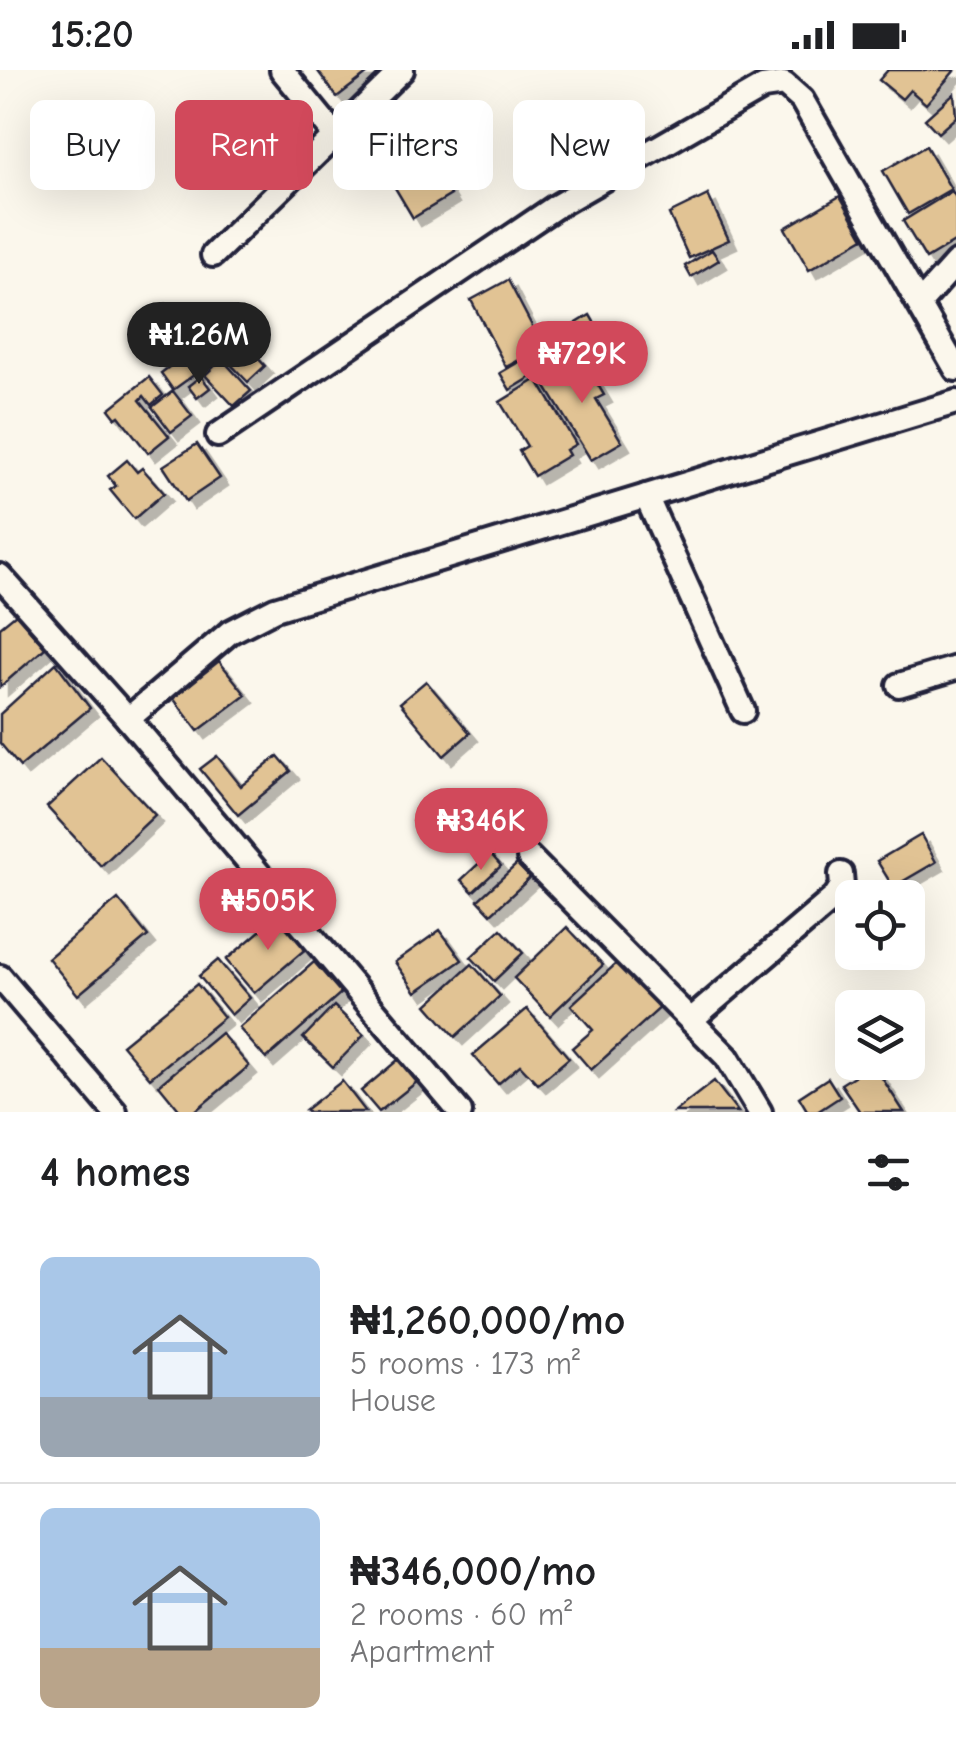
<!DOCTYPE html>
<meta charset="utf-8">
<style>
body{margin:0;font-family:"Comic Neue",sans-serif;background:#f6f6f6;color:#202124;height:100vh;display:flex;flex-direction:column;font-size:38px;white-space:nowrap}
*{box-sizing:border-box;margin:0}
p{font-size:32px;color:#757577}
.icon{flex:none;width:55px;height:55px;fill:none;stroke:currentColor;stroke-width:2;stroke-linecap:round;stroke-linejoin:round}
.map{position:relative;height:1042px;overflow:hidden}
.side{display:flex;flex-direction:column;background:#fff;flex:1}
.side>*{flex:none}
.hud{position:absolute;left:30px;top:30px;width:898px;height:90px;display:flex;gap:20px}
.controls{position:absolute;left:835px;top:810px;display:grid;gap:20px}
.controls a{display:grid;place-items:center;width:90px;height:90px;border-radius:15px;background:#fff;box-shadow:0 10px 40px #0002;font-size:50px}
.price{position:absolute;translate:-50% -85px;padding:0 22px;border-radius:35px;background:#d1495b;color:#fff;font-size:32px;line-height:65px;filter:drop-shadow(0 2px 5px #0008)}
.price::after{content:'';position:absolute;left:50%;top:60px;width:30px;height:22px;margin-left:-15px;background:inherit;clip-path:polygon(0 0,100% 0,50% 100%)}
.price.selected{background:#222;color:#fff}
ul{padding:0;list-style:none}
li{display:flex;align-items:center;gap:30px;height:250px;padding:0 40px}
li+li{border-top:2px solid #e0e0e0}
li span{display:grid;place-items:center;flex:none;width:280px;height:200px;border-radius:15px;color:#555}
li>.icon{margin-inline-start:auto}
span .icon{width:120px;height:120px;fill:#fffc;stroke-width:1}
li b{font-size:42px}
h2{display:flex;justify-content:space-between;align-items:center;height:120px;padding:0 40px;font-size:42px}
.tag{padding:0 35px;border-radius:15px;background:#fff;box-shadow:0 10px 40px #0002;font-size:35px;line-height:90px}
.tag.selected{background:#d1495b;color:#fff}
.status{display:flex;justify-content:space-between;align-items:center;height:70px;padding:0 50px;background:#fff;direction:ltr}
.status svg{height:28px;fill:currentColor}
.map>svg:first-child{display:block}
.building{fill:#e1c394;stroke:#22223b;stroke-width:2.5;filter:url(#shadow)}
.lines{fill:none;stroke-linecap:round;stroke-linejoin:round}
.minor-casing{stroke:#22223b;stroke-width:30}
.minor{stroke:#fbf7ec;stroke-width:22}
</style>
<div class="status"><b>15:20</b><svg viewBox="0 0 49 12"><path d="M0 12V9h3v3zM5 12V6h3v6zM10 12V3h3v9zM15 12V0h3v12zM26 1h20v11H26zM47 4h2v5h-2z"/></svg></div>
<div class="map">
<svg width="956" height="1042" viewBox="0 0 956 1042">
<defs>
<filter id="shadow"><feDropShadow dx="8" dy="8" stdDeviation="0" flood-color="#0004"/></filter>
</defs>
<rect width="100%" height="100%" fill="#fbf7ec"/>
<filter id="ink" filterUnits="userSpaceOnUse"><feTurbulence type="fractalNoise" baseFrequency=".01" numOctaves="2"/><feDisplacementMap in="SourceGraphic" scale="20" xChannelSelector="R" yChannelSelector="G"/><feConvolveMatrix kernelMatrix="1 2 1 2 8 2 1 2 1" color-interpolation-filters="sRGB"/></filter>
<g filter="url(#ink)">
<g class="building">
<polygon points="317,0 372,0 337,27"/>
<polygon points="888,0 955,0 926,34 910,20 902,29 879,10"/>
<polygon points="954,23 956,47 938,63 925,49"/>
<polygon points="395,33 451,125 413,148 363,64 382,53 377,44"/>
<polygon points="926,76 951,119 908,144 883,101"/>
<polygon points="952,121 956,128 956,171 926,189 903,151"/>
<polygon points="708,125 729,170 689,188 669,144"/>
<polygon points="840,126 864,168 809,200 785,158"/>
<polygon points="712,180 719,190 691,207 685,196"/>
<polygon points="508,210 543,277 506,297 471,230"/>
<polygon points="166,234 193,270 160,294 133,259"/>
<polygon points="590,245 600,262 565,284 554,267"/>
<polygon points="238,266 265,296 248,312 220,283"/>
<polygon points="204,271 216,289 173,320 161,303"/>
<polygon points="541,279 551,295 510,320 500,303"/>
<polygon points="580,285 604,325 596,329 622,372 591,390 541,309"/>
<polygon points="222,289 251,321 234,336 205,305"/>
<polygon points="201,306 210,318 197,328 188,316"/>
<polygon points="149,307 163,325 151,335 144,326 140,330 169,366 148,383 119,346 116,348 109,339"/>
<polygon points="537,309 576,374 566,380 569,385 534,406 519,381 527,376 500,332"/>
<polygon points="173,321 192,346 171,362 152,337"/>
<polygon points="197,374 220,408 186,431 163,396"/>
<polygon points="127,390 137,402 142,398 164,423 134,449 110,420 116,416 108,406"/>
<polygon points="16,544 45,578 0,617 0,557"/>
<polygon points="219,591 246,625 198,661 173,628"/>
<polygon points="56,593 90,638 20,697 0,673 0,644"/>
<polygon points="426,611 470,663 444,686 400,633"/>
<polygon points="217,686 241,716 278,686 291,701 238,745 200,699"/>
<polygon points="101,687 155,745 101,796 47,737"/>
<polygon points="921,765 936,792 893,817 877,791"/>
<polygon points="490,783 501,796 473,822 461,810"/>
<polygon points="517,794 530,808 491,844 478,830"/>
<polygon points="118,829 148,866 78,925 48,888"/>
<polygon points="281,843 309,876 254,923 226,890"/>
<polygon points="567,857 603,895 550,946 514,908"/>
<polygon points="501,859 523,883 494,911 471,887"/>
<polygon points="440,860 462,890 416,922 395,892"/>
<polygon points="218,890 250,928 231,945 199,906"/>
<polygon points="620,890 662,936 591,1000 572,978 593,960 571,935"/>
<polygon points="314,892 341,923 266,989 239,958"/>
<polygon points="472,894 500,926 455,967 427,935"/>
<polygon points="197,914 224,947 150,1008 122,975"/>
<polygon points="334,936 364,965 333,997 303,968"/>
<polygon points="527,939 569,988 538,1014 520,995 498,1014 473,985"/>
<polygon points="221,963 249,996 194,1042 181,1042 159,1015"/>
<polygon points="399,989 418,1011 379,1042 361,1021"/>
<polygon points="873,994 904,1042 860,1042 841,1014"/>
<polygon points="828,1008 840,1027 817,1042 808,1042 799,1027"/>
<polygon points="342,1011 366,1042 307,1042 305,1040"/>
<polygon points="714,1011 738,1042 674,1042"/>
</g>
<g class="lines">
<g class="minor-casing">
<g id="minor">
<polyline points="282,0 336,66"/>
<polyline points="213,185 402,0"/>
<polyline points="920,233 956,193"/>
<polyline points="218,365 555,137 763,17 784,14 802,30 956,299"/>
<polyline points="646,426 743,641"/>
<polyline points="0,506 128,649 460,1042"/>
<polyline points="899,615 956,598"/>
<polyline points="128,649 230,562 275,539 956,332"/>
<polyline points="529,787 727,987 760,1042"/>
<polyline points="0,907 115,1042"/>
<polyline points="691,950 835,827 842,816 841,804"/>
</g>
</g>
<use href="#minor" class="minor"/>
</g>
</g>
</svg>
<div class="controls">
<a><svg class="icon" aria-label="locate" viewBox="0 0 24 24"><circle cx="12" cy="12" r="6"/><path d="M12 2v4M12 18v4M2 12h4M18 12h4"/></svg></a>
<a><svg class="icon" aria-label="layers" viewBox="0 0 24 24"><path d="M12 4l9 5-9 5-9-5zM3 14l9 5 9-5"/></svg></a>
</div>
<b class="price selected" style="left:199px;top:317px">₦1.26M</b>
<b class="price" style="left:582px;top:336px">₦729K</b>
<b class="price" style="left:481px;top:803px">₦346K</b>
<b class="price" style="left:268px;top:883px">₦505K</b>
<div class="hud">
<a class="tag">Buy</a>
<a class="tag selected">Rent</a>
<a class="tag">Filters</a>
<a class="tag">New</a>
</div>
</div>
<section class="side">
<h2>4 homes<svg class="icon" aria-label="filters" viewBox="0 0 24 24"><path d="M4 7h16M4 17h16"/><circle cx="9" cy="7" r="2"/><circle cx="15" cy="17" r="2"/></svg></h2>
<ul>
<li><span style="background:linear-gradient(#a9c7e8 70%,#9aa5b1 0)"><svg class="icon" aria-label="home" viewBox="0 0 24 24"><path d="M3 11l9-7 9 7M6 9v11h12V9"/></svg></span><div><b>₦1,260,000/mo</b><p>5 rooms · 173 m²</p><p>House</p></div></li>
<li><span style="background:linear-gradient(#a9c7e8 70%,#b9a48a 0)"><svg class="icon" aria-label="home" viewBox="0 0 24 24"><path d="M3 11l9-7 9 7M6 9v11h12V9"/></svg></span><div><b>₦346,000/mo</b><p>2 rooms · 60 m²</p><p>Apartment</p></div></li>
</ul>
</section>
